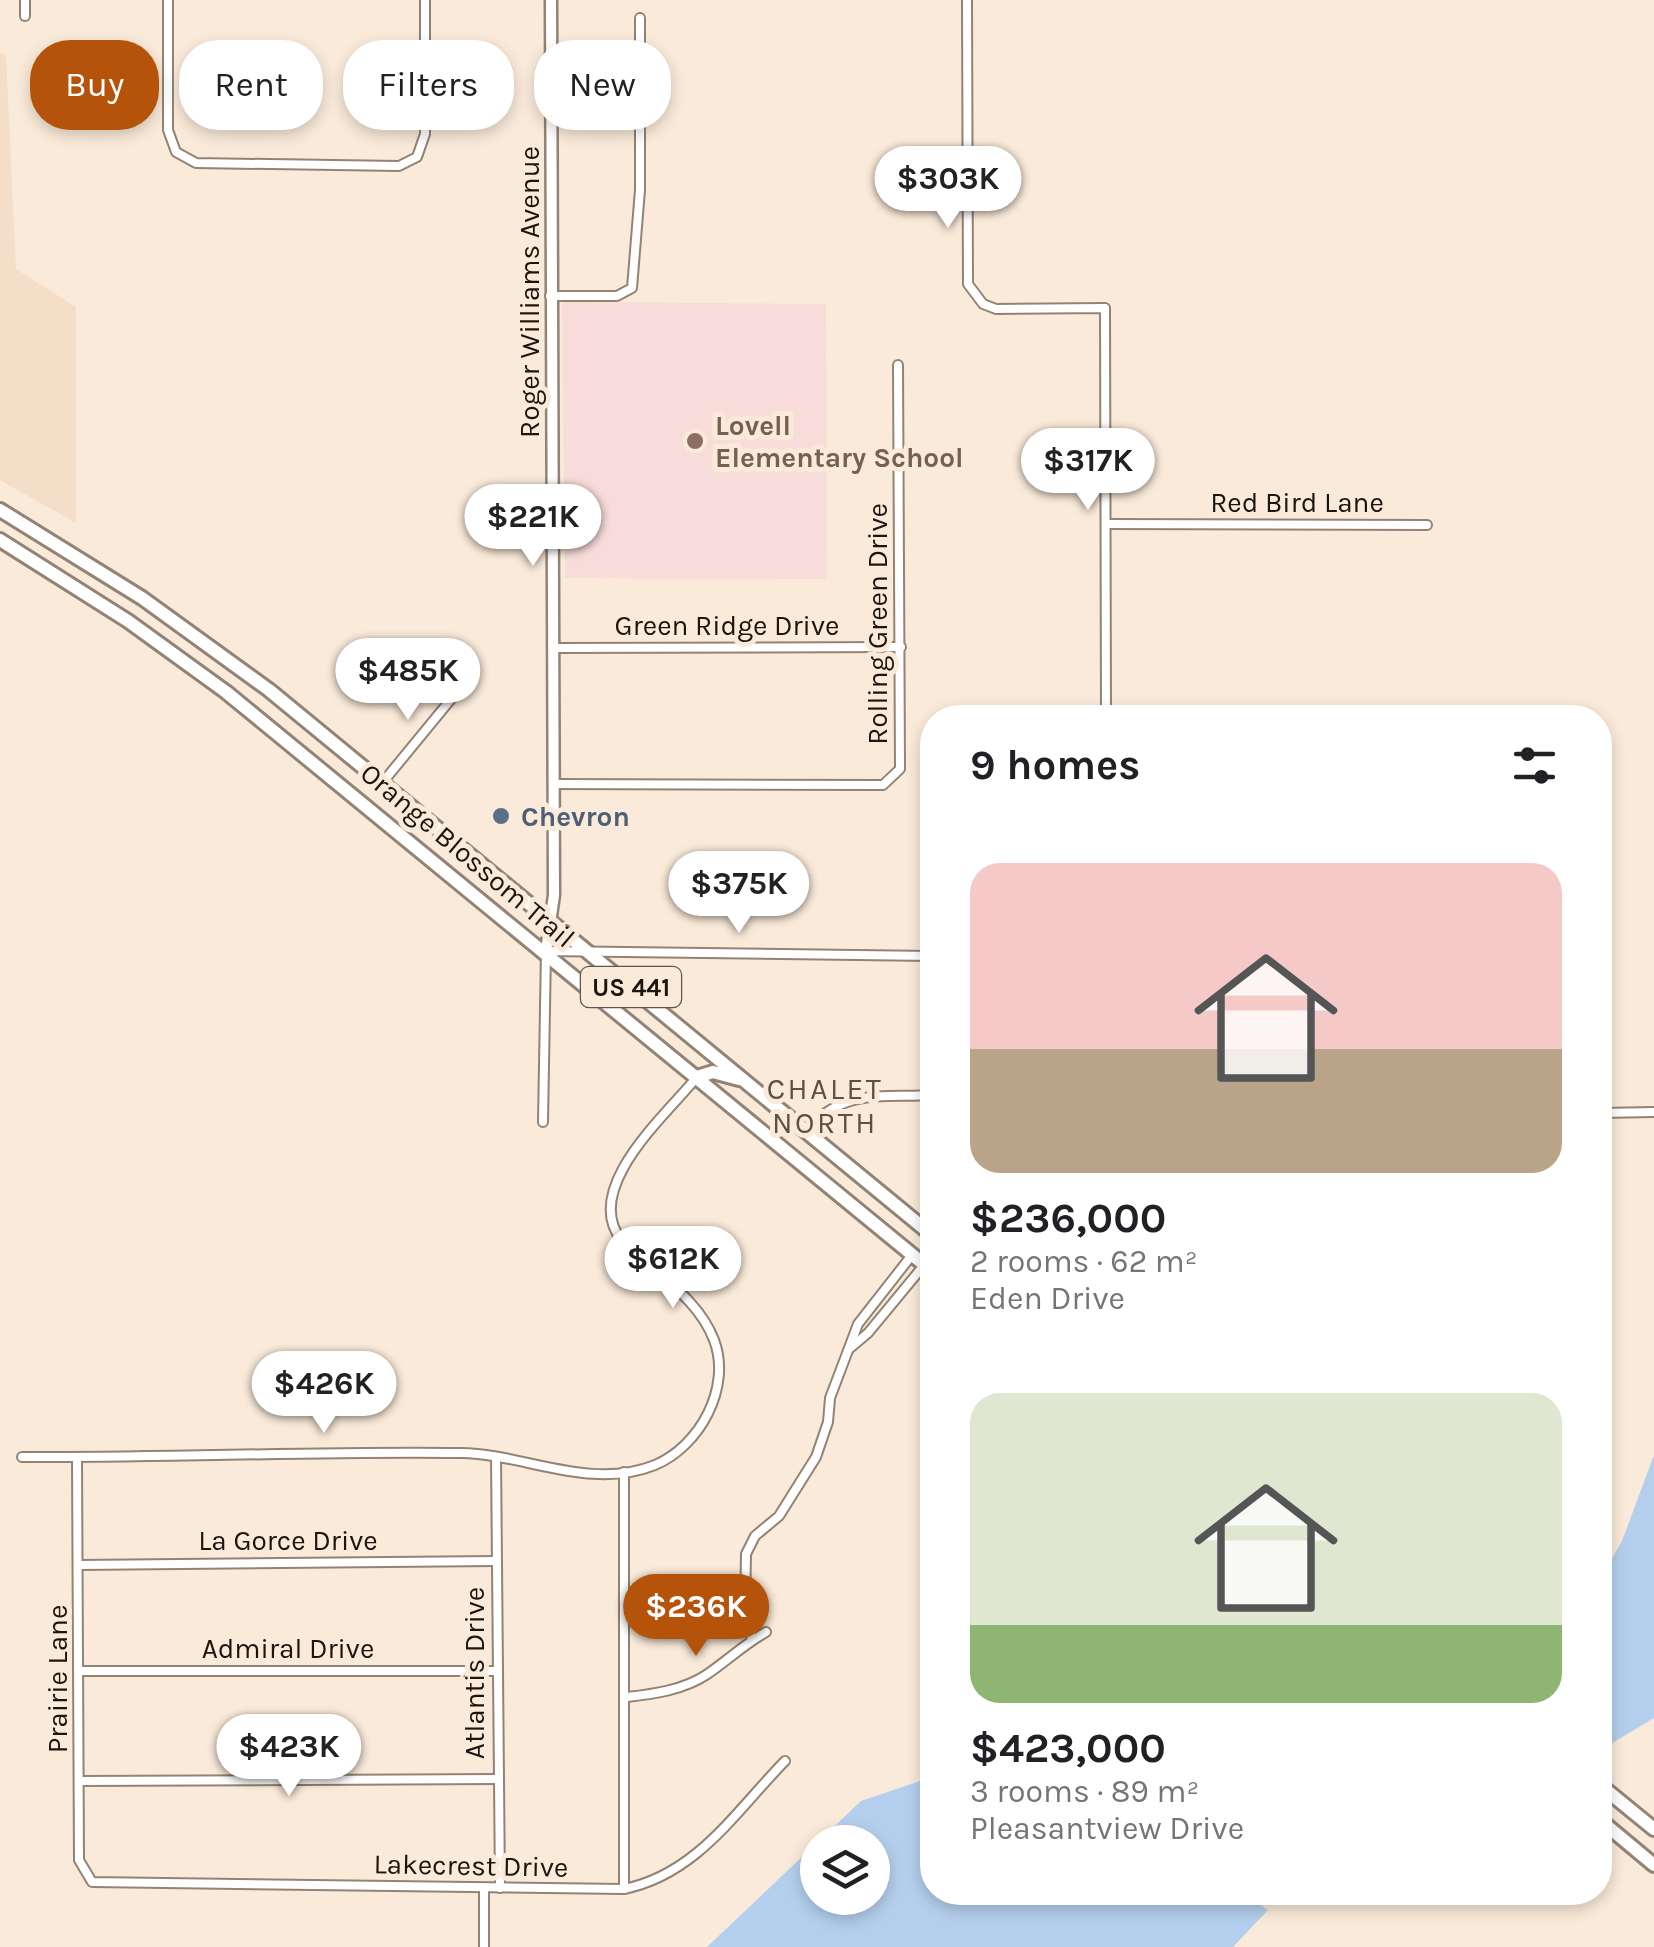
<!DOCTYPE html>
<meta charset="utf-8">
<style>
body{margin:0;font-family:Karla,sans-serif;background:#f6f6f6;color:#202124;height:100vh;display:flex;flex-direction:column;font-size:38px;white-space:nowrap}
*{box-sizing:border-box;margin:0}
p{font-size:32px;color:#757577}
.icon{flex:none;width:55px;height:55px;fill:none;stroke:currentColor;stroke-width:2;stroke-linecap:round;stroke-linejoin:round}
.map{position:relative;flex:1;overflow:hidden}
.panel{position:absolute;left:920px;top:705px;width:692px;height:1200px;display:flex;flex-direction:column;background:#fff;border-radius:40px;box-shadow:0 5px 15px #0003}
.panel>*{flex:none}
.guide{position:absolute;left:30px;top:40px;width:740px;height:90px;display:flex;gap:20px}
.controls{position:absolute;left:800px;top:1825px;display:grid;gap:20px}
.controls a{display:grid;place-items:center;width:90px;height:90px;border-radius:50%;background:#fff;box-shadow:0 5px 15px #0003;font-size:50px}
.price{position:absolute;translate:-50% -85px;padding:0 22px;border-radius:35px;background:#fff;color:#222;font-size:32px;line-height:65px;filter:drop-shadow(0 2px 5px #0008)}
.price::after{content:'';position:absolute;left:50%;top:60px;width:30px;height:22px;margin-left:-15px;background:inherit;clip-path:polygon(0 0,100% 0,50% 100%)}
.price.active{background:#b45309;color:#fff}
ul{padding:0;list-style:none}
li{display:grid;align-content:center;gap:20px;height:530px;padding:0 50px}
li span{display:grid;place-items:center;height:310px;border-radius:30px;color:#555}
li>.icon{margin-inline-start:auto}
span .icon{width:180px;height:180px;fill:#fffc;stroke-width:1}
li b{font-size:42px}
h2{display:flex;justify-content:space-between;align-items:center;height:120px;padding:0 50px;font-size:42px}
.pill{padding:0 35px;border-radius:40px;background:#fff;box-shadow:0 5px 15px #0003;font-size:35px;line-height:90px}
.pill.active{background:#b45309;color:#fff}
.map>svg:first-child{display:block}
.built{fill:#f4dec8}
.education{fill:#f7dcda}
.water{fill:#b4cfed;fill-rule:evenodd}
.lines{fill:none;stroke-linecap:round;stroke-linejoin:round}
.minor-casing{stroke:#928374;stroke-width:12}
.tertiary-casing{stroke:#928374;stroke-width:15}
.primary-casing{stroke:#928374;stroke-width:18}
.minor{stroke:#fff;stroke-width:8}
.tertiary{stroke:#fff;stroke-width:10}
.primary{stroke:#fff;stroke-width:12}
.education-dot{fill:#8d6e63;stroke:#faead9;stroke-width:4}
.service-dot{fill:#5c6f8a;stroke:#faead9;stroke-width:4}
.labels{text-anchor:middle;stroke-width:10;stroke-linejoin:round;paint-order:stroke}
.shield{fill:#faead9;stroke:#5e554c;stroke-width:2.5}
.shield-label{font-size:25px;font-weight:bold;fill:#1b150f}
.street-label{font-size:28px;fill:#1b150f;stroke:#faead9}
.education-label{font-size:28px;font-weight:bold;fill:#785e54;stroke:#faead9;text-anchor:start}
.service-label{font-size:28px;font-weight:bold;fill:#4e5e75;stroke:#faead9;text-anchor:start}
.neighbourhood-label{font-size:30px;letter-spacing:2.5px;fill:#5d4f41;stroke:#faead9}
</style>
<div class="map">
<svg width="1654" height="1947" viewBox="0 0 1654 1947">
<rect width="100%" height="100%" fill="#faead9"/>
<polygon class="built" points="0,53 6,55 16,269 76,307 76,523 0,480"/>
<polygon class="education" points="562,302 826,304 827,579 565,578"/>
<g class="water">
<polygon points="1654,1455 1654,1718 1609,1745 1600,1745 1600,1579 1622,1541"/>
<path d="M932,1777V1892L1261,1893L1253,1900L1268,1910L1233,1947H707L861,1801ZM818,1842H872V1898H818Z"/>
</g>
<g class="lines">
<g class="minor-casing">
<g id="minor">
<polyline points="25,0 25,16"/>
<polyline points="168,0 168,130 176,152 196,163 399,166 417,157 425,134 425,0"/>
<polyline points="967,0 968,284 983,304 996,309 1105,308 1106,718"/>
<polyline points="550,296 617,296 632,288 640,190 640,18"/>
<polyline points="1107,524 1427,525"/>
<polyline points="553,648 901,647"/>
<polyline points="383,782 461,687"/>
<polyline points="553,784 883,785 900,769 898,365"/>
<polyline points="1600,1113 1654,1112"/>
<polyline points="543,1122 546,951 932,956"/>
<path d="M806,1131C843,1088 881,1098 932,1095"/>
<polyline points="849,1349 868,1333 925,1264"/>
<path d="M22,1457C168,1458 315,1451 461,1453C525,1454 590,1491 655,1465C700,1446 732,1387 714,1340C703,1311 679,1290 656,1271C645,1262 631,1252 622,1241C580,1189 666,1115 697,1077"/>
<polyline points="496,1457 500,1888"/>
<path d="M77,1458L79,1860L92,1882L624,1889C697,1874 735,1812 785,1761"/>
<polyline points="624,1472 624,1889"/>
<polyline points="79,1565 496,1561"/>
<polyline points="752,1640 745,1609 746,1554 755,1536 779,1516 816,1457 828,1422 830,1398 858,1324 912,1255"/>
<polyline points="80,1671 496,1671"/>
<path d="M627,1697C654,1694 683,1690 706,1675C727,1661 743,1645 766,1632"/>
<polyline points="79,1781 498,1779"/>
<polyline points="484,1947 484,1888"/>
</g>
</g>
<g class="tertiary-casing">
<polyline id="tertiary" points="546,951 554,895 551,0"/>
</g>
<g class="primary-casing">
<g id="primary">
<polyline points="0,510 142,598 269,690 932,1235"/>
<polyline points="0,540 128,621 226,692 932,1271"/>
<polyline points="697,1077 713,1072 739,1079"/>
<polyline points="1600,1785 1654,1829"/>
<polyline points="1600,1820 1654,1865"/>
</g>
</g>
<use href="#minor" class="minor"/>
<use href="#tertiary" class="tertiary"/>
<use href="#primary" class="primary"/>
</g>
<circle class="education-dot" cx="695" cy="441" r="10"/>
<circle class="service-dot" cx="501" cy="816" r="10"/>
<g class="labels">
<rect class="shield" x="581" y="967" width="100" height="40" rx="8"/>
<g class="shield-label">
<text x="631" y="996">US 441</text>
</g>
<g class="street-label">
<text transform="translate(529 292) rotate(-90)" y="10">Roger Williams Avenue</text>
<text x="1297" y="512">Red Bird Lane</text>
<text transform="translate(877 624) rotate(-90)" y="10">Rolling Green Drive</text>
<text x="727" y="635">Green Ridge Drive</text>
<text transform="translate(468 855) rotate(40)" y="10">Orange Blossom Trail</text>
<text x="288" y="1550">La Gorce Drive</text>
<text x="288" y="1658">Admiral Drive</text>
<text transform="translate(474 1673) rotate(-90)" y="10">Atlantis Drive</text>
<text transform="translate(57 1679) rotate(-90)" y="10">Prairie Lane</text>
<text transform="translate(471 1865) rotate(1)" y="10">Lakecrest Drive</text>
</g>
<g class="education-label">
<text x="715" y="435">Lovell<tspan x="715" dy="32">Elementary School</tspan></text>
</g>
<g class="service-label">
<text x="521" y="826">Chevron</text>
</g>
<g class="neighbourhood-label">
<text x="825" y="1099">CHALET<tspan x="825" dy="34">NORTH</tspan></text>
</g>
</g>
</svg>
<div class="controls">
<a><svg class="icon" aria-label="layers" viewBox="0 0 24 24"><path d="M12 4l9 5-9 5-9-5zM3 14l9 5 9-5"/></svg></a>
</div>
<b class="price" style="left:948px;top:231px">$303K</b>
<b class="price" style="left:1088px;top:513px">$317K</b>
<b class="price" style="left:533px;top:569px">$221K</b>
<b class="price" style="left:408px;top:723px">$485K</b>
<b class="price" style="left:739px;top:936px">$375K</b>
<b class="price" style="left:673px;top:1311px">$612K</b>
<b class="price" style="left:324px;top:1436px">$426K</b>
<b class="price active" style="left:696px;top:1659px">$236K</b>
<b class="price" style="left:289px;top:1799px">$423K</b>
<div class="guide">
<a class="pill active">Buy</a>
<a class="pill">Rent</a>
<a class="pill">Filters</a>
<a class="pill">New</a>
</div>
<section class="panel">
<h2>9 homes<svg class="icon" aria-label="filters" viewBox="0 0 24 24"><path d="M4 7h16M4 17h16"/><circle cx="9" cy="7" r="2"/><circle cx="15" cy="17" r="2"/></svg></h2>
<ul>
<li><span style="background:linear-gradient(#f6c9c9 60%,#b9a48a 0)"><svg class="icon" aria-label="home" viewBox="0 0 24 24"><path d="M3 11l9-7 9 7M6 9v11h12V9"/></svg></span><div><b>$236,000</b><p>2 rooms · 62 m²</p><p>Eden Drive</p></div></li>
<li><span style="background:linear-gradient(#dfe7d0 75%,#8fb573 0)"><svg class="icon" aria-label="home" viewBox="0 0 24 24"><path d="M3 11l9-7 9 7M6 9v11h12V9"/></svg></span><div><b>$423,000</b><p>3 rooms · 89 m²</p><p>Pleasantview Drive</p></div></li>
</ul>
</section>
</div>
